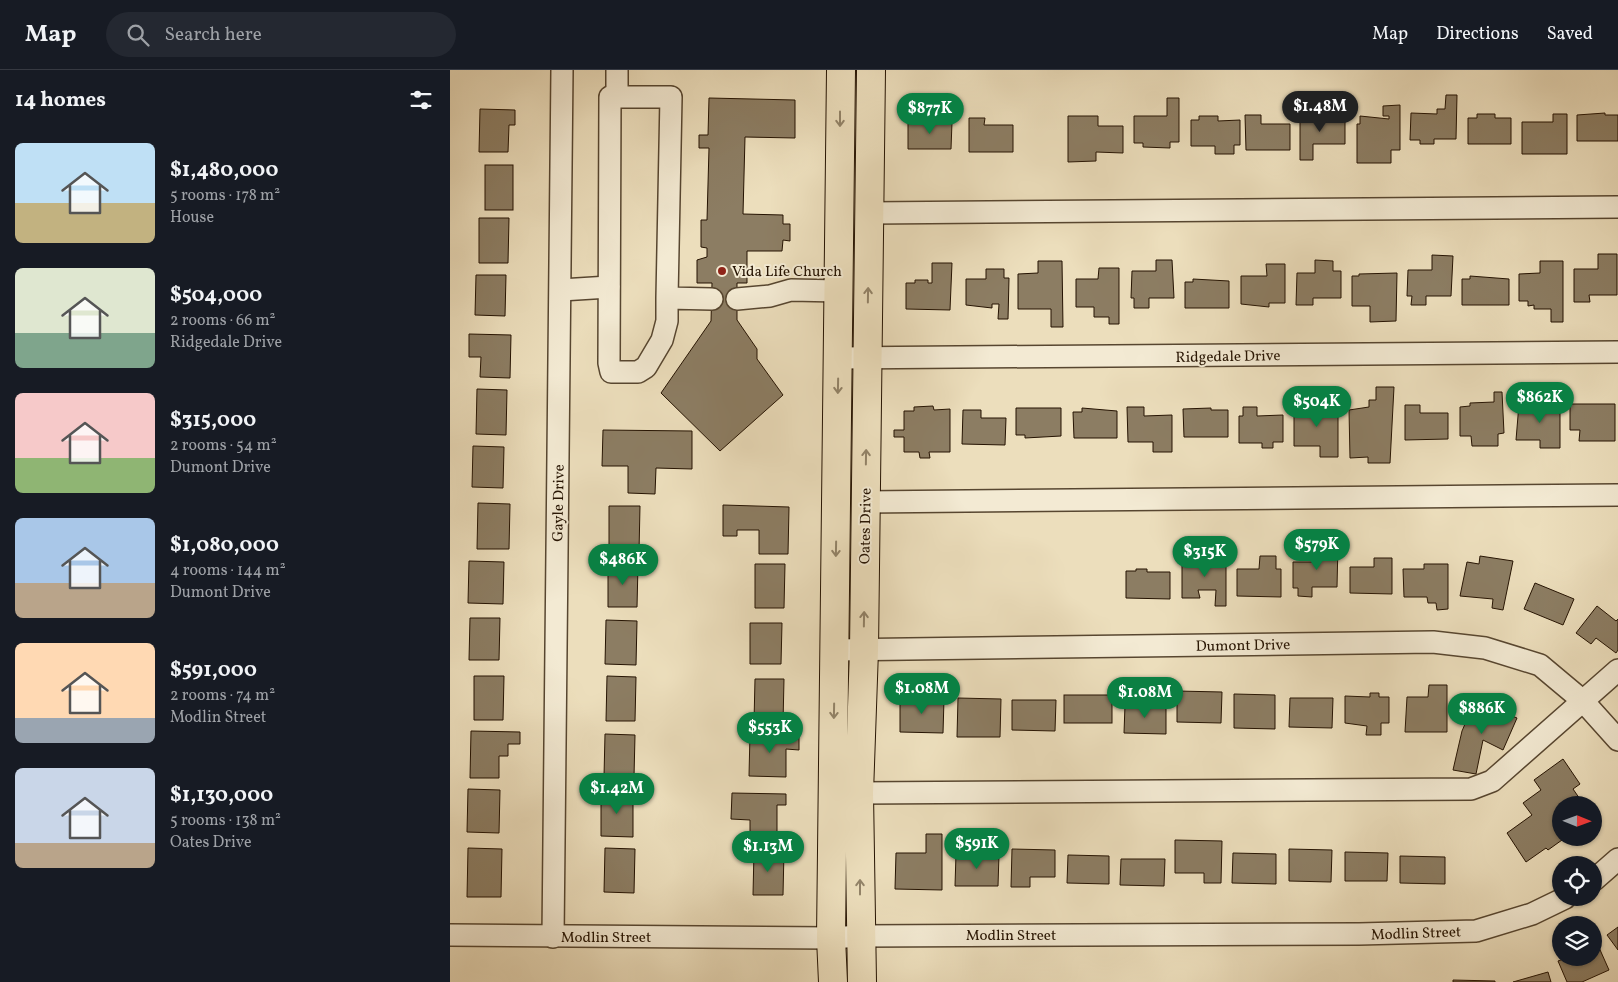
<!DOCTYPE html>
<meta charset="utf-8">
<style>
body{margin:0;font-family:Vollkorn,serif;background:#242831;color:#f1f3f6;height:100vh;display:flex;flex-direction:column;font-size:19px;white-space:nowrap}
*{box-sizing:border-box;margin:0}
p{font-size:16px;color:#9ea1a6}
.icon{flex:none;width:28px;height:28px;fill:none;stroke:currentColor;stroke-width:2;stroke-linecap:round;stroke-linejoin:round}
.map{position:relative;flex:1;overflow:hidden}
.side{display:flex;flex-direction:column;background:#171b24;width:450px}
.side>*{flex:none}
.needle{width:32px;rotate:91deg}
.controls{position:absolute;left:1102px;top:726px;display:grid;gap:10px}
.controls a{display:grid;place-items:center;width:50px;height:50px;border-radius:50%;background:#171b24;box-shadow:0 1px 4px #0004;font-size:25px}
.price{position:absolute;translate:-50% -42px;padding:0 11px;border-radius:18px;background:#0b8043;color:#fff;font-size:16px;line-height:32px;filter:drop-shadow(0 1px 2px #0008)}
.price::after{content:'';position:absolute;left:50%;top:30px;width:15px;height:11px;margin-left:-8px;background:inherit;clip-path:polygon(0 0,100% 0,50% 100%)}
.price.on{background:#222;color:#fff}
ul{padding:0;list-style:none}
li{display:flex;align-items:center;gap:15px;height:125px;padding:0 15px}
li span{display:grid;place-items:center;flex:none;width:140px;height:100px;border-radius:8px;color:#555}
li>.icon{margin-inline-start:auto}
span .icon{width:60px;height:60px;fill:#fffc;stroke-width:1}
li b{font-size:21px}
h2{display:flex;justify-content:space-between;align-items:center;height:60px;padding:0 15px;font-size:21px}
header{display:flex;align-items:center;gap:30px;box-sizing:border-box;height:70px;padding:0 25px;background:#171b24;border-bottom:1px solid #363941}
header strong{font-size:24px}
nav{display:flex;gap:28px;margin-inline-start:auto;font-size:18px}
.search{width:350px;height:45px;background:#242831;display:flex;align-items:center;gap:12px;box-sizing:border-box;padding:0 18px;border-radius:28px;color:#9ea1a6;font-size:19px}
main{display:flex;flex:1;min-height:0}
.map>svg:first-child{display:block}
.building{fill:#8c7d63;stroke:#251302}
.lines{fill:none;stroke-linecap:round;stroke-linejoin:round}
.minor-casing{stroke:#574630;stroke-width:24}
.major-casing{stroke:#251302;stroke-width:30}
.minor{stroke:#f3ead3;stroke-width:21}
.major{stroke:#ecdebc;stroke-width:28}
.oneway{stroke:#928368}
.poi-dot{fill:#8f2418;stroke:#f3ead3;stroke-width:2}
.labels{text-anchor:middle;stroke-width:4;stroke-linejoin:round;paint-order:stroke}
.poi-label{font-size:15px;fill:#251302;stroke:#f3ead3;text-anchor:start}
.street-label{font-size:15px;fill:#251302;stroke:#f3ead3}
</style>
<header>
<strong>Map</strong>
<div class="search"><svg class="icon" aria-label="search" viewBox="0 0 24 24"><circle cx="10" cy="10" r="6"/><path d="M15 15l6 6"/></svg>Search here</div>
<nav><a>Map</a><a>Directions</a><a>Saved</a></nav>
</header>
<main>
<section class="side">
<h2>14 homes<svg class="icon" aria-label="filters" viewBox="0 0 24 24"><path d="M4 7h16M4 17h16"/><circle cx="9" cy="7" r="2"/><circle cx="15" cy="17" r="2"/></svg></h2>
<ul>
<li><span style="background:linear-gradient(#bfe0f5 60%,#c2b280 0)"><svg class="icon" aria-label="home" viewBox="0 0 24 24"><path d="M3 11l9-7 9 7M6 9v11h12V9"/></svg></span><div><b>$1,480,000</b><p>5 rooms · 178 m²</p><p>House</p></div></li>
<li><span style="background:linear-gradient(#dfe7d0 65%,#7fa58c 0)"><svg class="icon" aria-label="home" viewBox="0 0 24 24"><path d="M3 11l9-7 9 7M6 9v11h12V9"/></svg></span><div><b>$504,000</b><p>2 rooms · 66 m²</p><p>Ridgedale Drive</p></div></li>
<li><span style="background:linear-gradient(#f6c9c9 65%,#8fb573 0)"><svg class="icon" aria-label="home" viewBox="0 0 24 24"><path d="M3 11l9-7 9 7M6 9v11h12V9"/></svg></span><div><b>$315,000</b><p>2 rooms · 54 m²</p><p>Dumont Drive</p></div></li>
<li><span style="background:linear-gradient(#a9c7e8 65%,#b9a48a 0)"><svg class="icon" aria-label="home" viewBox="0 0 24 24"><path d="M3 11l9-7 9 7M6 9v11h12V9"/></svg></span><div><b>$1,080,000</b><p>4 rooms · 144 m²</p><p>Dumont Drive</p></div></li>
<li><span style="background:linear-gradient(#ffd9b3 75%,#9aa5b1 0)"><svg class="icon" aria-label="home" viewBox="0 0 24 24"><path d="M3 11l9-7 9 7M6 9v11h12V9"/></svg></span><div><b>$591,000</b><p>2 rooms · 74 m²</p><p>Modlin Street</p></div></li>
<li><span style="background:linear-gradient(#c9d6e8 75%,#b9a48a 0)"><svg class="icon" aria-label="home" viewBox="0 0 24 24"><path d="M3 11l9-7 9 7M6 9v11h12V9"/></svg></span><div><b>$1,130,000</b><p>5 rooms · 138 m²</p><p>Oates Drive</p></div></li>
</ul>
</section>
<div class="map">
<svg width="1168" height="912" viewBox="0 0 1168 912">
<rect width="100%" height="100%" fill="#ecdebc"/>
<filter id="stains"><feTurbulence type="fractalNoise" baseFrequency=".004" numOctaves="4"/><feColorMatrix values="0 0 0 0 .2 0 0 0 0 .09 0 0 0 0 .02 0 0 0 .5 -.17"/></filter>
<radialGradient id="worn" r=".72"><stop offset=".6" stop-color="#630" stop-opacity="0"/><stop offset="1" stop-color="#630" stop-opacity=".3"/></radialGradient>
<g class="building">
<polygon points="996,25 1007,25 1006,69 984,69 984,74 970,74 970,70 960,70 961,43 987,44 987,39 995,39"/>
<polygon points="259,28 345,30 345,68 295,67 293,144 333,145 333,154 340,154 340,171 333,170 332,181 297,181 297,213 287,213 287,250 307,279 307,289 333,325 270,381 211,323 261,251 262,213 247,213 247,190 257,187 257,178 251,177 251,150 257,150 259,78 249,78 249,65 258,65"/>
<polygon points="717,28 729,28 729,72 720,72 720,78 693,77 693,73 684,73 684,46 717,46"/>
<polygon points="950,35 950,80 941,80 941,93 907,93 907,54 910,54 910,46 939,49 939,46 933,46 933,36"/>
<polygon points="30,39 65,40 65,55 59,55 58,82 29,82"/>
<polygon points="1155,43 1155,45 1168,45 1168,71 1127,71 1127,45"/>
<polygon points="861,44 895,47 895,74 863,74 863,90 850,90 850,47 861,47"/>
<polygon points="1027,44 1045,44 1045,48 1061,48 1061,74 1018,74 1018,48 1027,48"/>
<polygon points="1103,44 1117,44 1117,84 1072,84 1072,52 1103,52"/>
<polygon points="795,45 811,45 811,54 840,54 840,80 796,80"/>
<polygon points="618,46 648,46 648,56 673,56 673,83 646,82 646,91 618,92"/>
<polygon points="749,46 768,46 768,51 790,50 790,75 784,75 784,84 765,84 765,76 741,76 741,50 749,50"/>
<polygon points="467,48 486,48 486,52 502,52 501,79 458,79 458,53 467,53"/>
<polygon points="519,48 535,48 534,55 563,55 563,82 519,82"/>
<rect x="35" y="95" width="28" height="45"/>
<polygon points="29,148 59,148 58,193 29,193"/>
<polygon points="1148,184 1167,184 1167,225 1139,225 1140,232 1124,232 1124,199 1148,199"/>
<polygon points="982,185 1003,186 1001,226 976,226 976,235 961,235 962,226 957,226 958,200 982,200"/>
<polygon points="706,190 722,190 724,228 699,228 699,238 684,238 684,228 681,228 682,201 706,201"/>
<polygon points="865,190 883,191 883,201 891,201 891,228 863,228 863,235 846,235 847,203 865,203"/>
<polygon points="588,191 612,191 613,257 601,257 601,239 568,239 568,204 588,203"/>
<polygon points="1090,191 1113,191 1113,252 1101,252 1101,239 1084,239 1084,235 1078,236 1078,231 1069,231 1069,204 1090,203"/>
<polygon points="482,193 502,193 500,240 456,239 456,213 465,213 465,210 478,210 478,213 482,213"/>
<polygon points="816,194 835,194 835,233 819,233 819,237 791,234 791,206 817,206"/>
<polygon points="649,198 669,198 669,254 659,254 659,247 644,247 644,237 626,237 626,209 648,209"/>
<polygon points="536,199 554,199 554,208 559,208 558,249 548,249 549,234 542,234 542,238 516,235 516,209 536,209"/>
<polygon points="947,203 946,251 920,252 920,236 902,236 902,206 909,206 909,204"/>
<polygon points="26,205 56,205 55,246 25,245"/>
<polygon points="1020,206 1059,209 1059,235 1012,235 1012,209 1020,209"/>
<polygon points="743,209 779,211 779,238 735,238 735,212 743,212"/>
<polygon points="19,264 61,265 60,308 30,307 31,287 19,287"/>
<polygon points="926,317 944,317 940,393 918,393 918,387 900,388 899,340 919,337 919,330 926,330"/>
<polygon points="27,319 57,320 56,365 26,364"/>
<polygon points="1044,322 1052,322 1054,363 1048,364 1048,376 1022,376 1021,366 1010,366 1010,337 1020,336 1020,333 1044,332"/>
<polygon points="1069,334 1110,334 1110,378 1090,378 1090,370 1066,370"/>
<polygon points="1120,334 1165,334 1165,371 1129,371 1130,360 1120,360"/>
<polygon points="844,335 888,335 888,387 870,387 870,376 844,376"/>
<polygon points="955,335 970,335 970,343 998,343 998,369 955,370"/>
<polygon points="483,336 484,340 500,339 500,382 479,382 480,388 470,388 469,382 454,382 454,367 444,367 444,360 454,360 454,341 464,341 464,337"/>
<polygon points="677,337 694,337 694,346 722,345 722,382 703,382 703,372 678,372"/>
<polygon points="793,337 807,337 807,346 833,345 833,372 823,372 823,378 812,378 812,373 789,373 789,346 793,346"/>
<polygon points="566,338 611,338 611,366 575,368 575,365 566,365"/>
<polygon points="632,338 667,341 667,368 624,368 623,342 632,342"/>
<polygon points="761,338 761,340 778,340 778,367 734,367 733,339"/>
<polygon points="513,340 531,340 531,348 556,348 555,375 512,374"/>
<polygon points="153,360 242,361 242,399 206,398 205,424 178,423 178,396 152,396"/>
<polygon points="23,376 54,377 53,418 22,417"/>
<polygon points="28,433 60,434 59,479 27,479"/>
<polygon points="273,435 339,437 338,484 309,484 309,460 287,460 287,466 273,466"/>
<polygon points="159,436 190,436 189,482 159,481"/>
<polygon points="868,473 888,474 887,517 862,517 862,527 848,526 848,518 843,518 843,492 867,492"/>
<polygon points="751,481 768,481 768,494 776,494 776,536 765,536 766,520 748,520 750,528 732,528 732,494 751,494"/>
<polygon points="810,486 826,486 826,499 831,499 831,527 787,526 787,499 809,499"/>
<polygon points="1030,486 1063,491 1053,540 1042,538 1043,529 1010,526 1017,492 1029,494"/>
<polygon points="924,488 942,488 942,524 900,523 900,497 924,497"/>
<polygon points="19,491 54,492 53,534 18,533"/>
<polygon points="305,494 335,494 334,538 305,538"/>
<polygon points="974,494 998,494 998,539 987,540 986,533 978,533 977,527 954,527 953,499 974,499"/>
<polygon points="158,495 188,495 187,537 158,537"/>
<polygon points="686,499 697,499 697,502 720,502 720,529 676,528 676,501 686,501"/>
<polygon points="1085,513 1124,529 1113,555 1074,539"/>
<polygon points="1147,536 1166,551 1168,549 1168,580 1166,583 1146,568 1141,574 1126,563"/>
<polygon points="20,548 50,548 49,590 19,590"/>
<polygon points="156,550 187,551 186,595 155,594"/>
<polygon points="300,553 332,553 331,594 300,594"/>
<polygon points="24,606 54,606 53,650 24,650"/>
<polygon points="157,606 186,607 185,651 156,651"/>
<polygon points="305,609 334,609 333,653 304,652"/>
<polygon points="979,615 997,615 997,662 955,662 957,627 978,627"/>
<polygon points="727,621 772,622 771,653 727,652"/>
<polygon points="920,623 929,623 929,627 939,627 939,653 931,653 931,665 916,665 917,656 895,653 895,626 920,627"/>
<polygon points="784,624 825,625 825,659 784,658"/>
<rect x="614" y="625" width="48" height="28"/>
<polygon points="450,628 494,629 493,663 450,662"/>
<polygon points="508,628 551,629 550,667 507,667"/>
<polygon points="840,628 883,628 882,658 839,657"/>
<polygon points="562,630 606,630 605,661 562,660"/>
<polygon points="1025,631 1035,635 1036,632 1058,641 1057,644 1067,648 1053,680 1033,670 1026,704 1003,700 1012,661"/>
<polygon points="675,635 716,635 716,664 674,663"/>
<polygon points="21,661 70,662 70,674 58,674 58,686 49,686 49,708 20,708"/>
<polygon points="155,664 185,665 184,707 154,707"/>
<polygon points="300,664 349,665 349,680 336,679 336,707 299,706"/>
<polygon points="1113,689 1130,714 1123,719 1134,735 1111,735 1111,764 1109,765 1112,770 1098,780 1096,778 1076,792 1057,763 1082,745 1073,733 1091,720 1084,710"/>
<polygon points="18,719 50,720 49,763 17,762"/>
<polygon points="151,723 183,723 183,767 151,766"/>
<polygon points="282,723 336,724 336,735 327,735 327,767 300,766 300,750 281,749"/>
<polygon points="476,764 492,764 492,820 445,819 446,783 476,783"/>
<polygon points="725,770 772,771 771,813 754,813 754,803 725,803"/>
<polygon points="18,778 52,779 51,827 17,827"/>
<polygon points="155,778 185,779 184,823 154,822"/>
<polygon points="562,779 605,780 605,807 580,807 580,817 561,817"/>
<polygon points="839,779 882,780 881,812 839,811"/>
<polygon points="304,781 334,781 333,825 303,825"/>
<polygon points="895,782 938,783 937,811 895,811"/>
<polygon points="783,783 826,784 826,814 782,813"/>
<polygon points="506,784 549,784 548,816 505,816"/>
<polygon points="618,785 659,786 659,814 617,813"/>
<polygon points="950,786 995,787 995,814 950,813"/>
<polygon points="671,789 715,789 714,816 670,815"/>
<polygon points="1168,857 1168,880 1157,865"/>
<polygon points="1147,873 1159,900 1132,912 1117,912 1108,891 1116,888 1144,888 1144,875"/>
<polygon points="1098,902 1101,912 1063,912"/>
<polygon points="1003,910 1045,911 1045,912 1003,912"/>
</g>
<g class="lines">
<g class="minor-casing">
<g id="minor">
<polyline points="167,27 167,0"/>
<polyline points="420,143 1168,137"/>
<polyline points="111,220 159,217"/>
<polyline points="217,228 217,251 212,270 196,297 188,302 161,302 159,293 160,27 221,27 217,228 262,229"/>
<polyline points="287,229 320,226 341,220 389,221"/>
<polyline points="388,288 1168,282"/>
<polyline points="415,432 1168,425"/>
<polyline points="385,580 983,572 1035,578 1090,595 1133,631 1168,670"/>
<polyline points="409,723 1021,719 1042,711 1168,600"/>
<polyline points="1144,810 1168,789"/>
<polyline points="0,865 381,868 410,866 909,864 1026,861 1082,844 1115,828"/>
<polyline points="103,867 112,0"/>
</g>
</g>
<g class="major-casing">
<g id="major">
<polyline points="383,912 381,868 391,0"/>
<polyline points="412,912 409,723 414,580 421,0"/>
</g>
</g>
<use href="#minor" class="minor"/>
<use href="#major" class="major"/>
</g>
<defs><path id="oneway-shaft" d="M-6 0H5M1.5-3L5.5 0L1.5 3" fill="none" stroke-width="1.6" stroke-linecap="round" stroke-linejoin="round" transform="scale(1.25)"/></defs>
<g class="oneway">
<use href="#oneway-shaft" transform="translate(390 49) rotate(90)"/>
<use href="#oneway-shaft" transform="translate(418 225) rotate(-89)"/>
<use href="#oneway-shaft" transform="translate(388 316) rotate(91)"/>
<use href="#oneway-shaft" transform="translate(416 387) rotate(-89)"/>
<use href="#oneway-shaft" transform="translate(386 479) rotate(91)"/>
<use href="#oneway-shaft" transform="translate(414 549) rotate(-89)"/>
<use href="#oneway-shaft" transform="translate(384 641) rotate(91)"/>
<use href="#oneway-shaft" transform="translate(410 817) rotate(-90)"/>
</g>
<circle class="poi-dot" cx="272" cy="201" r="5"/>
<g class="labels">
<g class="poi-label">
<text x="282" y="206">Vida Life Church</text>
</g>
<g class="street-label">
<text transform="translate(778 286) rotate(-1)" y="5">Ridgedale Drive</text>
<text transform="translate(108 433) rotate(-89)" y="5">Gayle Drive</text>
<text transform="translate(415 456) rotate(-89)" y="5">Oates Drive</text>
<text transform="translate(793 575) rotate(-1)" y="5">Dumont Drive</text>
<text transform="translate(966 863) rotate(-2)" y="5">Modlin Street</text>
<text x="561" y="870">Modlin Street</text>
<text x="156" y="872">Modlin Street</text>
</g>
</g>
<rect width="100%" height="100%" filter="url(#stains)"/>
<rect width="100%" height="100%" fill="url(#worn)"/>
</svg>
<div class="controls">
<a><svg class="needle" viewBox="-14 -14 28 28"><path d="M0-13l5 13h-10z" fill="#e53935"/><path d="M0 13l5-13h-10z" fill="#9ea1a6"/></svg></a>
<a><svg class="icon" aria-label="locate" viewBox="0 0 24 24"><circle cx="12" cy="12" r="6"/><path d="M12 2v4M12 18v4M2 12h4M18 12h4"/></svg></a>
<a><svg class="icon" aria-label="layers" viewBox="0 0 24 24"><path d="M12 4l9 5-9 5-9-5zM3 14l9 5 9-5"/></svg></a>
</div>
<b class="price on" style="left:870px;top:63px">$1.48M</b>
<b class="price" style="left:480px;top:65px">$877K</b>
<b class="price" style="left:1090px;top:354px">$862K</b>
<b class="price" style="left:867px;top:358px">$504K</b>
<b class="price" style="left:867px;top:501px">$579K</b>
<b class="price" style="left:755px;top:508px">$315K</b>
<b class="price" style="left:173px;top:516px">$486K</b>
<b class="price" style="left:472px;top:645px">$1.08M</b>
<b class="price" style="left:695px;top:649px">$1.08M</b>
<b class="price" style="left:1032px;top:665px">$886K</b>
<b class="price" style="left:320px;top:684px">$553K</b>
<b class="price" style="left:167px;top:745px">$1.42M</b>
<b class="price" style="left:527px;top:800px">$591K</b>
<b class="price" style="left:318px;top:803px">$1.13M</b>
</div>
</main>
